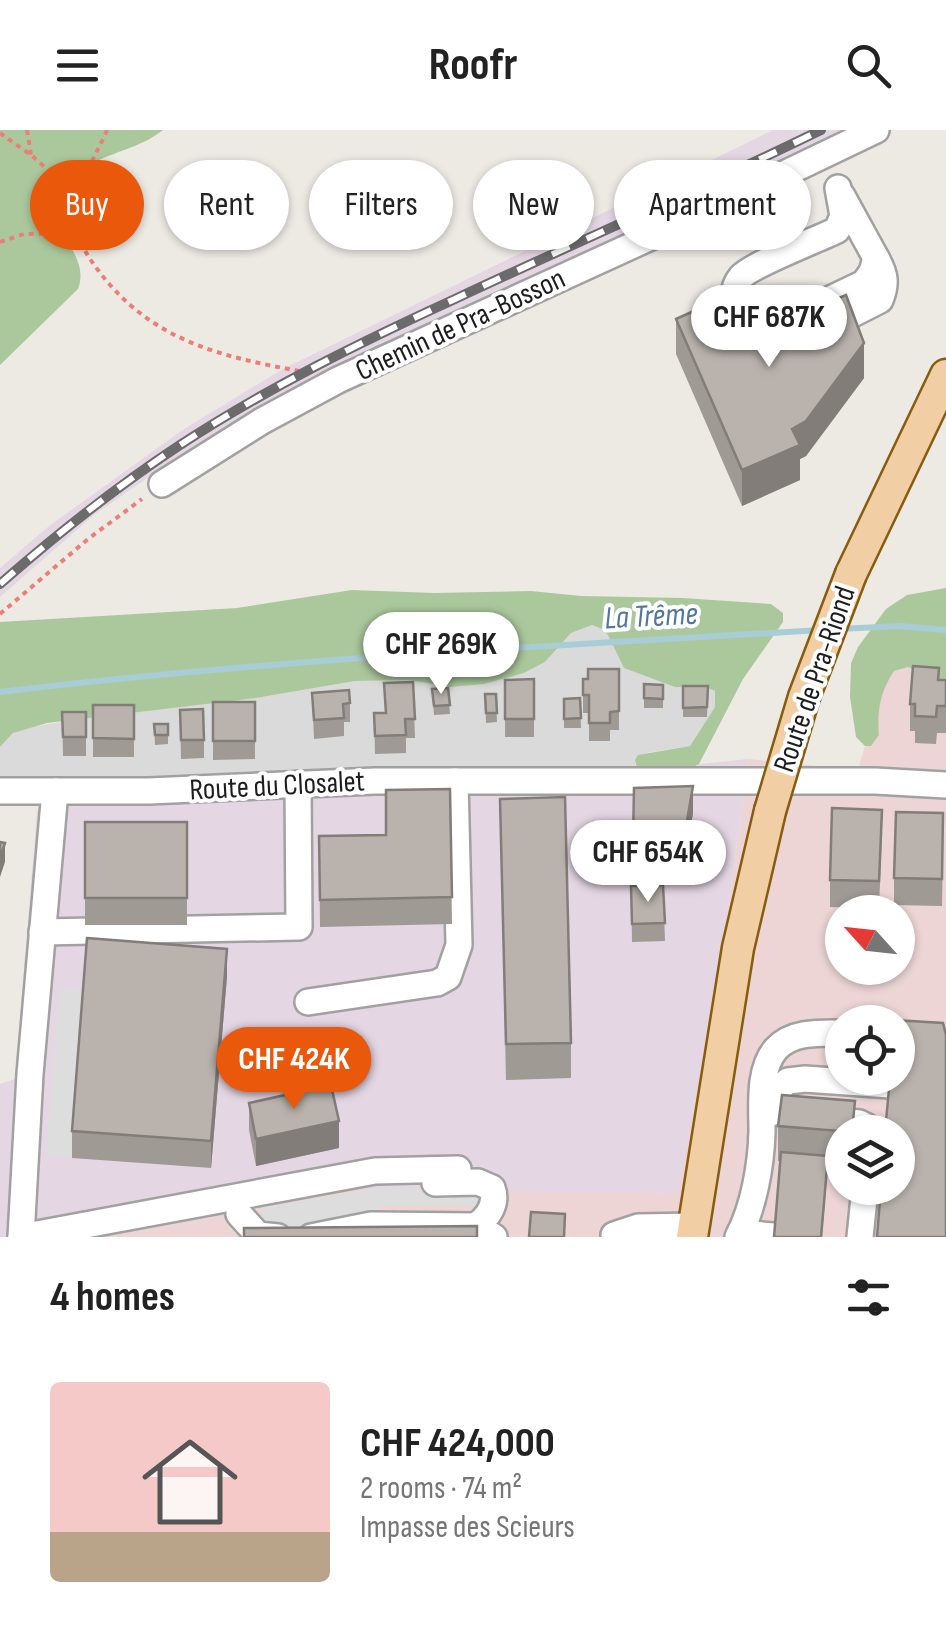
<!DOCTYPE html>
<meta charset="utf-8">
<style>
body{margin:0;font-family:"Sofia Sans Condensed",sans-serif;background:#f6f6f6;color:#222;height:100vh;display:flex;flex-direction:column;font-size:38px;white-space:nowrap}
*{box-sizing:border-box;margin:0}
p{font-size:32px;color:#767676}
.icon{flex:none;width:55px;height:55px;fill:none;stroke:currentColor;stroke-width:2;stroke-linecap:round;stroke-linejoin:round}
.map{position:relative;height:1107px;overflow:hidden}
.side{display:flex;flex-direction:column;background:#fff;flex:1}
.side>*{flex:none}
.top-card{position:absolute;left:30px;top:30px;width:888px;height:90px;display:flex;gap:20px}
.needle{width:65px;rotate:297deg}
.fabs{position:absolute;left:825px;top:765px;display:grid;gap:20px}
.fabs a{display:grid;place-items:center;width:90px;height:90px;border-radius:50%;background:#fff;box-shadow:0 2px 8px #0004;font-size:50px}
.price{position:absolute;translate:-50% -85px;padding:0 22px;border-radius:35px;background:#fff;color:#222;font-size:32px;line-height:65px;filter:drop-shadow(0 2px 5px #0008)}
.price::after{content:'';position:absolute;left:50%;top:60px;width:30px;height:22px;margin-left:-15px;background:inherit;clip-path:polygon(0 0,100% 0,50% 100%)}
.price.active{background:#ea580c;color:#fff}
ul{padding:0;list-style:none}
li{display:flex;align-items:center;gap:30px;height:250px;padding:0 50px}
li+li{border-top:2px solid #e0e0e0}
li span{display:grid;place-items:center;flex:none;width:280px;height:200px;border-radius:10px;color:#555}
li>.icon{margin-inline-start:auto}
span .icon{width:120px;height:120px;fill:#fffc;stroke-width:1}
li b{font-size:42px}
h2{display:flex;justify-content:space-between;align-items:center;height:120px;padding:0 50px;font-size:42px}
.chip{padding:0 35px;border-radius:45px;background:#fff;box-shadow:0 2px 8px #0004;font-size:35px;line-height:90px}
.chip.active{background:#ea580c;color:#fff}
header{display:flex;justify-content:space-between;align-items:center;height:130px;padding:0 50px;background:#fff;font-size:45px;font-weight:700}
.map>svg:first-child{display:block}
.residential{fill:#dbdada}
.commercial{fill:#ecd5d4;fill-rule:evenodd}
.industrial{fill:#e5d6e3}
.forest{fill:#abc89d}
.parking{fill:#ddd}
.lines{fill:none;stroke-linecap:round;stroke-linejoin:round}
.stream{stroke:#a8cdd6;stroke-width:6}
.minor-casing{stroke:#a1a1a1;stroke-width:30}
.major-casing{stroke:#875c0f;stroke-width:35}
.path{stroke:#eb7f77;stroke-width:4;stroke-dasharray:5 5;stroke-linecap:butt}
.minor{stroke:#fff;stroke-width:25}
.major{stroke:#f2cea4;stroke-width:30}
.rail-casing{stroke:#6b6b6b;stroke-width:10}
.rail{stroke:#fff;stroke-width:6;stroke-dasharray:19;stroke-linecap:butt}
.major-bridge-casing{stroke:#875c0f;stroke-width:35;stroke-linecap:butt}
.major-bridge{stroke:#f2cea4;stroke-width:30}
.wall{fill:#a09a95}
.shaded-wall{fill:#827d79}
.building{fill:#bab3ad;stroke:#827d79;stroke-width:2.5}
.labels{text-anchor:middle;stroke-width:8;stroke-linejoin:round;paint-order:stroke}
.street-label{font-size:30px;fill:#1d1d1d;stroke:#fff}
.water-label{font-size:32px;font-style:italic;fill:#51789b;stroke:#fff}
</style>
<header><svg class="icon" aria-label="menu" viewBox="0 0 24 24"><path d="M4 6h16M4 12h16M4 18h16"/></svg>Roofr<svg class="icon" aria-label="search" viewBox="0 0 24 24"><circle cx="10" cy="10" r="6"/><path d="M15 15l6 6"/></svg></header>
<div class="map">
<svg width="946" height="1107" viewBox="0 0 946 1107">
<rect width="100%" height="100%" fill="#edeae4"/>
<polygon class="residential" points="592,495 602,499 663,552 675,557 706,557 715,561 715,577 690,616 646,623 635,630 636,636 79,652 0,648 0,617 13,603 24,598 111,584 256,568 355,551 409,550 450,557 524,543 545,532 571,503"/>
<path class="commercial" d="M908,537L946,554V1107H98L354,1045L483,1058L678,1063L734,738L748,629L858,640L865,616H871L879,605L877,587L883,558L894,541ZM842,782H898V838H842ZM842,892H898V948H842ZM842,1002H898V1058H842Z"/>
<g class="industrial">
<polygon points="773,0 847,0 259,280 156,342 94,385 0,467 0,438 49,396 184,299 283,239"/>
<polygon points="748,629 734,738 679,1063 352,1059 353,1045 98,1107 0,1107 0,954 15,949 37,681 79,652 636,636 686,641 699,634"/>
</g>
<g class="forest">
<path d="M0,0H163C125,31 63,21 61,85C60,113 89,129 78,159L0,235Z"/>
<path d="M946,458V554L908,537L894,541C880,562 877,581 879,605L871,616H865L856,607L850,567L851,533L858,517L886,479L907,465Z"/>
<polygon points="352,460 434,463 531,461 581,466 683,468 771,474 783,483 783,492 743,549 699,634 686,641 644,640 637,638 635,630 638,625 690,616 715,577 715,561 706,557 675,557 624,538 608,505 602,499 592,495 571,503 545,532 524,543 484,554 450,557 409,550 355,551 256,568 47,593 13,603 0,617 0,492 237,478"/>
</g>
<g class="parking">
<polygon points="59,859 84,861 72,1028 46,1026"/>
<polygon points="373,1059 484,1060 482,1076 381,1076 380,1089 319,1101 270,1101 258,1088 265,1077"/>
</g>
<g class="lines">
<g class="stream">
<polyline points="839,499 899,496 946,500"/>
<path d="M0,562C272,529 548,516 821,500"/>
</g>
<g class="minor-casing">
<g id="minor">
<path d="M741,193C733,180 730,160 741,147C751,135 819,109 837,100L843,86L838,58"/>
<polyline points="744,199 774,196 864,153 872,142 876,128 842,66"/>
<path d="M823,199L880,170C887,153 885,144 876,128"/>
<polyline points="162,354 262,291 338,250 688,90 876,0"/>
<polyline points="0,661 149,661 375,651 875,651 946,655"/>
<polyline points="42,802 299,797 298,654"/>
<polyline points="308,872 437,853 448,847 459,815 455,651"/>
<polyline points="771,983 778,959 788,951 805,949 890,955"/>
<polyline points="821,989 859,993 867,997 869,1002"/>
<path d="M435,1053L478,1052L492,1058C498,1074 488,1087 476,1096"/>
<polyline points="239,1084 258,1105 278,1107"/>
<polyline points="740,1103 785,1107"/>
<polyline points="614,1105 638,1097 693,1096"/>
<polyline points="21,1107 30,944 55,661"/>
<polyline points="21,1107 375,1041 458,1039"/>
<polyline points="311,1107 371,1095 476,1096 494,1107"/>
<path d="M738,1107C754,1077 761,1035 762,1002C762,977 758,939 776,919C792,901 821,903 842,903"/>
<polyline points="860,1107 865,1058"/>
</g>
</g>
<g class="major-casing">
<g id="major">
<polyline points="851,444 946,245"/>
<polyline points="692,1107 738,818 770,681"/>
</g>
</g>
<g class="path">
<polyline points="27,0 31,25"/>
<path d="M107,0C98,22 77,55 74,77C72,100 84,122 98,140C151,211 221,227 305,242"/>
<polyline points="0,3 31,25 77,65"/>
<polyline points="0,112 24,104 74,103"/>
<polyline points="0,484 88,409 142,369"/>
</g>
<use href="#minor" class="minor"/>
<use href="#major" class="major"/>
<g class="rail-casing">
<path id="rail" d="M0,454C57,404 116,357 180,315C267,258 361,212 455,169C577,112 700,59 821,0"/>
</g>
<use href="#rail" class="rail"/>
<g class="major-bridge-casing">
<polyline id="major-bridge" points="770,681 804,567 851,444"/>
</g>
<use href="#major-bridge" class="major-bridge"/>
</g>
<g class="wall">
<polygon points="676,189 754,205 864,248 806,326 800,329 800,350 742,376 676,224"/>
<polygon points="534,549 534,607 505,607 505,550"/>
<polygon points="583,549 619,581 619,600 610,600 610,611 589,611 589,583 583,583"/>
<polygon points="939,550 946,550 946,603 937,603 936,614 915,613 915,601 910,601 910,574"/>
<polygon points="413,552 415,608 406,608 406,623 375,624 374,583 385,583"/>
<polygon points="644,554 663,555 663,578 644,578"/>
<polygon points="683,556 708,556 707,587 683,587"/>
<polygon points="448,558 450,584 434,585 432,559"/>
<polygon points="312,563 350,573 350,592 344,592 344,606 314,609"/>
<polygon points="485,564 496,564 497,592 486,593"/>
<polygon points="580,568 581,598 564,598 564,569"/>
<polygon points="213,572 255,572 255,629 213,630"/>
<rect x="93" y="575" width="41" height="52"/>
<polygon points="180,580 204,610 204,628 181,629"/>
<polygon points="62,582 86,582 86,626 63,626"/>
<polygon points="154,594 168,594 168,614 155,615"/>
<polygon points="634,658 693,683 684,735 633,737"/>
<polygon points="450,659 452,794 320,797 319,706 386,705"/>
<polygon points="500,669 571,913 571,948 506,950"/>
<rect x="85" y="692" width="102" height="103"/>
<polygon points="882,707 879,778 830,777 830,750"/>
<polygon points="943,710 942,776 894,775 894,748"/>
<polygon points="663,755 665,811 632,812 631,756"/>
<polygon points="227,846 211,1038 72,1028 72,1001"/>
<polygon points="249,973 339,1018 256,1036 249,1000"/>
<polygon points="778,996 855,1002 842,1002 842,1037 828,1036 822,1107 780,1031 778,1031"/>
</g>
<g class="shaded-wall">
<polygon points="864,213 864,248 806,326 800,329 800,350 742,376 742,340 792,299"/>
<polygon points="693,656 693,683 684,735 684,708"/>
<polygon points="5,713 5,732 0,747 0,728"/>
<polygon points="227,819 227,846 211,1038 211,1011"/>
<polygon points="339,991 339,1018 256,1036 256,1009"/>
</g>
<g class="building">
<polygon points="734,163 754,205 846,165 864,213 806,291 792,299 800,315 742,340 676,189"/>
<polygon points="913,536 939,538 938,550 946,550 946,576 937,576 936,587 915,586 915,574 910,574"/>
<polygon points="588,539 619,539 619,581 610,582 610,593 589,593 589,565 583,565 583,549 588,549"/>
<polygon points="534,549 534,589 505,589 505,550"/>
<polygon points="413,552 415,589 405,589 406,605 375,606 374,583 386,583 384,553"/>
<polygon points="644,554 663,555 663,569 644,568"/>
<polygon points="683,556 708,556 707,577 683,578"/>
<polygon points="448,558 450,575 434,576 432,559"/>
<polygon points="349,560 350,573 343,574 344,588 314,590 312,563"/>
<polygon points="485,564 496,564 497,583 486,583"/>
<polygon points="580,568 581,588 564,589 564,569"/>
<rect x="213" y="572" width="42" height="39"/>
<polygon points="93,575 134,575 134,609 93,608"/>
<polygon points="203,579 204,610 181,610 180,580"/>
<polygon points="62,582 86,582 86,607 63,607"/>
<polygon points="154,594 168,594 168,605 155,605"/>
<polygon points="693,656 684,708 633,710 634,658"/>
<polygon points="450,659 452,767 320,770 319,706 386,705 386,660"/>
<polygon points="565,667 571,913 506,914 500,669"/>
<polygon points="832,678 882,680 879,751 830,750"/>
<polygon points="896,682 943,683 942,749 894,748"/>
<rect x="85" y="692" width="102" height="76"/>
<polygon points="0,712 5,713 0,728"/>
<polygon points="663,755 665,793 632,794 631,756"/>
<polygon points="87,808 227,819 211,1011 72,1001"/>
<polygon points="894,890 943,893 946,905 946,1107 877,1107 881,1058 898,1058 898,1002 885,1002 890,948 898,948 898,892 894,892"/>
<polygon points="331,955 339,991 256,1009 249,973"/>
<polygon points="782,965 855,971 852,1002 778,996"/>
<polygon points="781,1022 828,1026 821,1107 774,1107"/>
<polygon points="531,1082 565,1084 564,1107 529,1107"/>
<polygon points="477,1096 477,1107 244,1107 244,1098"/>
</g>
<g class="labels">
<g class="street-label">
<text transform="translate(460 194) rotate(-25)" y="10">Chemin de Pra-Bosson</text>
<text transform="translate(814 549) rotate(-71)" y="10">Route de Pra-Riond</text>
<text transform="translate(277 655) rotate(-3)" y="10">Route du Closalet</text>
</g>
<g class="water-label">
<text transform="translate(651 485) rotate(-3)" y="11">La Trême</text>
</g>
</g>
</svg>
<div class="fabs">
<a><svg class="needle" viewBox="-14 -14 28 28"><path d="M0-13l5 13h-10z" fill="#e53935"/><path d="M0 13l5-13h-10z" fill="#767676"/></svg></a>
<a><svg class="icon" aria-label="locate" viewBox="0 0 24 24"><circle cx="12" cy="12" r="6"/><path d="M12 2v4M12 18v4M2 12h4M18 12h4"/></svg></a>
<a><svg class="icon" aria-label="layers" viewBox="0 0 24 24"><path d="M12 4l9 5-9 5-9-5zM3 14l9 5 9-5"/></svg></a>
</div>
<b class="price" style="left:769px;top:240px">CHF 687K</b>
<b class="price" style="left:441px;top:567px">CHF 269K</b>
<b class="price" style="left:648px;top:775px">CHF 654K</b>
<b class="price active" style="left:294px;top:982px">CHF 424K</b>
<div class="top-card">
<a class="chip active">Buy</a>
<a class="chip">Rent</a>
<a class="chip">Filters</a>
<a class="chip">New</a>
<a class="chip">Apartment</a>
</div>
</div>
<section class="side">
<h2>4 homes<svg class="icon" aria-label="filters" viewBox="0 0 24 24"><path d="M4 7h16M4 17h16"/><circle cx="9" cy="7" r="2"/><circle cx="15" cy="17" r="2"/></svg></h2>
<ul>
<li><span style="background:linear-gradient(#f6c9c9 75%,#b9a48a 0)"><svg class="icon" aria-label="home" viewBox="0 0 24 24"><path d="M3 11l9-7 9 7M6 9v11h12V9"/></svg></span><div><b>CHF 424,000</b><p>2 rooms · 74 m²</p><p>Impasse des Scieurs</p></div></li>
</ul>
</section>
